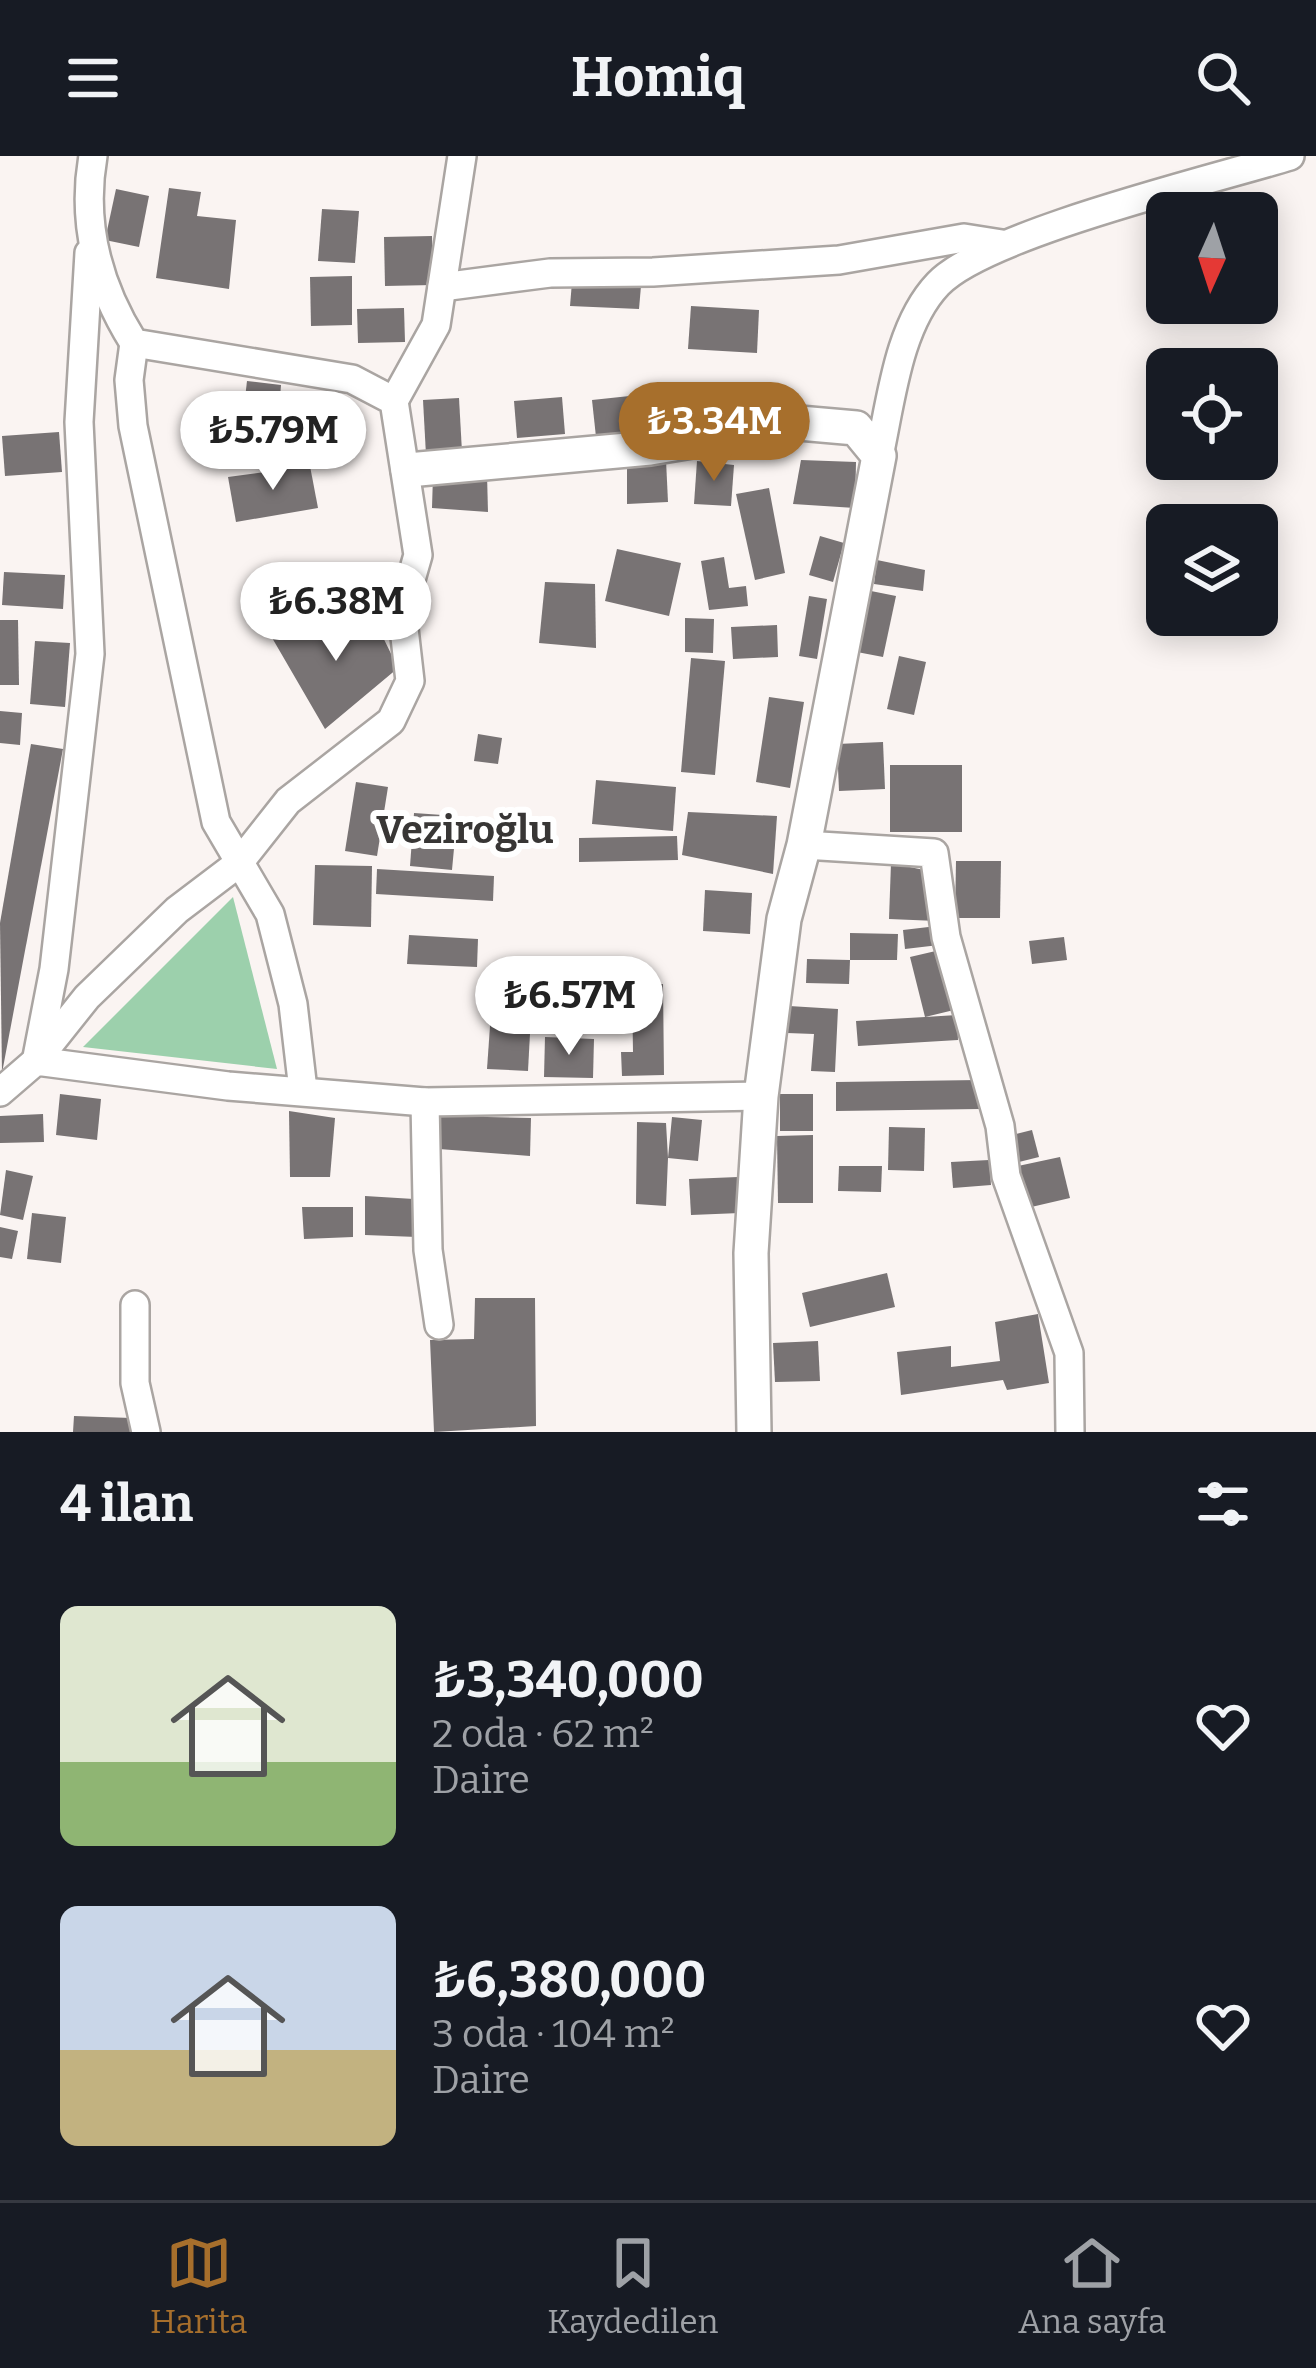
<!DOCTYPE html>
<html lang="tr">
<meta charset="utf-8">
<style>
body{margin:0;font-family:Bitter,serif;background:#242831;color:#f1f3f6;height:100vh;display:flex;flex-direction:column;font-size:45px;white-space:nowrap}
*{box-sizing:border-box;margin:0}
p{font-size:39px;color:#9ea1a6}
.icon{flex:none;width:66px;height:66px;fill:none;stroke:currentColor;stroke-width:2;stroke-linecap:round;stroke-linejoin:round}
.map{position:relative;height:1276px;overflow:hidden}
.sheet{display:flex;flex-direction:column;background:#171b24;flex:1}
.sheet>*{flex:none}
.needle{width:78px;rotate:183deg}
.tools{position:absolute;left:1146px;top:36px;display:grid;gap:24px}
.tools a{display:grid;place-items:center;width:132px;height:132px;border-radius:18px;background:#171b24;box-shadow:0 6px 30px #0003;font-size:60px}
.price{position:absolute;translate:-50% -102px;padding:0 27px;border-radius:42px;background:#fff;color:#222;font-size:39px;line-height:78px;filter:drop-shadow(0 3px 6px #0008)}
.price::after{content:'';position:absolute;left:50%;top:72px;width:36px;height:27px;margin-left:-18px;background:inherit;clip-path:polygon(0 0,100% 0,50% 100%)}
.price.active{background:#a76f2c;color:#fff}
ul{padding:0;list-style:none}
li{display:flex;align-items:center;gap:36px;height:300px;padding:0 60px}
li span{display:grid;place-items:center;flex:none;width:336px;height:240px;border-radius:18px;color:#555}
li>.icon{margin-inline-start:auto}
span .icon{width:144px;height:144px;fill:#fffc;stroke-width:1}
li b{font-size:51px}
h2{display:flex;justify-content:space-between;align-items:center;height:144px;padding:0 60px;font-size:51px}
header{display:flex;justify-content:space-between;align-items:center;height:156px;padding:0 60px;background:#171b24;font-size:54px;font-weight:700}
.tabs{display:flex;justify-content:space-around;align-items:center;height:168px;border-top:3px solid #363941;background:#171b24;font-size:33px;color:#9ea1a6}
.tabs a{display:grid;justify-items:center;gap:6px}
.tabs .active{color:#a76f2c}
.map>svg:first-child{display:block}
.green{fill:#9cd0ac}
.building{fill:#787374}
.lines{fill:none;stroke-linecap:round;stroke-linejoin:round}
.minor-casing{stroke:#aaa5a2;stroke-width:32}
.tertiary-casing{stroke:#aaa5a2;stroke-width:38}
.minor{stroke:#fff;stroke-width:27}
.tertiary{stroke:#fff;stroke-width:33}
.labels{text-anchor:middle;stroke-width:12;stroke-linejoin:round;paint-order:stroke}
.quarter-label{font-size:39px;font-weight:bold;fill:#383635;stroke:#fff}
</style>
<header><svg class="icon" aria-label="menu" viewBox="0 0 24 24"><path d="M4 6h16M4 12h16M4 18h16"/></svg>Homiq<svg class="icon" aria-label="search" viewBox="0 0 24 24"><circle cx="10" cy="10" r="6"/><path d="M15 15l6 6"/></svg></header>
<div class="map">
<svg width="1316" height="1276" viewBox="0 0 1316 1276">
<rect width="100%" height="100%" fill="#faf4f2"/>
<polygon class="green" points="233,741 277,913 83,891"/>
<g class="building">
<polygon points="169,32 201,36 197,60 236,64 229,133 156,122"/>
<polygon points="116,33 149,40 139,91 105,84"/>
<polygon points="322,53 359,55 355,107 318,105"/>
<polygon points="432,80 433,129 385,130 384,81"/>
<polygon points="352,120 352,169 311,170 310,121"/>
<polygon points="572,126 641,130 639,153 570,150"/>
<polygon points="691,150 759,154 757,197 688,193"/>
<polygon points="404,152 405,186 358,187 357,153"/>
<polygon points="247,225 281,229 279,255 244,251"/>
<polygon points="659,233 704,234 704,269 660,269"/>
<polygon points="639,239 643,276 596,281 592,244"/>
<polygon points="562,241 565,278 517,282 514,245"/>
<polygon points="459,242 462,296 426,299 423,244"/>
<polygon points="59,276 62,316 5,320 2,280"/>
<polygon points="666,304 668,346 627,348 627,306"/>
<polygon points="801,304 856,306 855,352 793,348"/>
<polygon points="697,305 734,309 731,350 694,348"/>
<polygon points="310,310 318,352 236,366 228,321"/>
<polygon points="487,318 488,356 432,352 433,319"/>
<polygon points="769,332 785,417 755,424 736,338"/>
<polygon points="820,380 844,387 833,426 809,419"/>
<polygon points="617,393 681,407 669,460 605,445"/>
<polygon points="724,401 729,432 746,430 748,450 709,454 701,405"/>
<polygon points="877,404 925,414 923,435 874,428"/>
<polygon points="4,416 65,419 63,453 2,449"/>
<polygon points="545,426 595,428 596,492 539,487"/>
<polygon points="871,435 896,440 883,501 857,496"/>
<polygon points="809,440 827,443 817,503 799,500"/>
<polygon points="341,453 358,479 376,467 398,512 325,573 271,480 298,470 303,477"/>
<polygon points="685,462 714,463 713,497 685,496"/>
<polygon points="0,464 18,464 19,529 0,529"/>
<polygon points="777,469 778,501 733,503 731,471"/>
<polygon points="35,485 70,487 65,551 30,548"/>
<polygon points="899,500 926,506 914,559 887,553"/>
<polygon points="691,502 725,505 715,619 681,616"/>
<polygon points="769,541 804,546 790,632 756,626"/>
<polygon points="0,555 22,557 20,589 0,587"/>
<polygon points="478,578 502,582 498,608 474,605"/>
<polygon points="883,586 885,633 839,635 837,588"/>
<polygon points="31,588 63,593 2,917 0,767"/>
<rect x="890" y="609" width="72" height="67"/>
<polygon points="596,624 676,631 673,675 592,668"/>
<polygon points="356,626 388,631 377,700 345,695"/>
<polygon points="688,656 777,660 773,718 682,699"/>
<polygon points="414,657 457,660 452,714 410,710"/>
<polygon points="677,680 678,704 579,706 579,682"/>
<polygon points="956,705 1001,705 1000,762 955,762"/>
<polygon points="891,707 924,714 937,765 889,763"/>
<polygon points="315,709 372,710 371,771 313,769"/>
<polygon points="377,713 494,720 493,745 376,738"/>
<polygon points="705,734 752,737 750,778 703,775"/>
<polygon points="937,770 939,789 905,793 903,774"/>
<polygon points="850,777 898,778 897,804 850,804"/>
<polygon points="409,779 478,783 477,811 407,808"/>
<polygon points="1064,781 1067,804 1032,808 1029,785"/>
<polygon points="940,794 954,854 925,861 957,859 958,884 858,890 856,865 925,861 910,801"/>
<polygon points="807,803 850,804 849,828 806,827"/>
<polygon points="663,828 664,919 622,920 621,896 633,896 632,829"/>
<polygon points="789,850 838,853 835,916 811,915 814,878 787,877"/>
<polygon points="491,856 531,859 528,915 487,913"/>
<polygon points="545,881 594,883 593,922 544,921"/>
<polygon points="979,924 980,953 836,955 836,926"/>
<polygon points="60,938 101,943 97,984 56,979"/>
<rect x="780" y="938" width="33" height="37"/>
<polygon points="289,955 335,962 330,1021 290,1021"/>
<polygon points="43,958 44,986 0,987 0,960"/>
<polygon points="440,960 531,962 530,1000 439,993"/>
<polygon points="672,961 702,964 698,1005 668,1002 666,1050 636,1048 637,966 666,967 668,1002"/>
<polygon points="889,971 925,972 924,1015 888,1014"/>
<polygon points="1032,974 1039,1001 1019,1006 1012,979"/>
<polygon points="813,979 813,1047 778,1047 777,980"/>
<polygon points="1060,1001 1070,1042 1027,1052 1018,1010"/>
<polygon points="989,1004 991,1029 953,1032 951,1006"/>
<polygon points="839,1010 882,1010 881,1036 838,1035"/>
<polygon points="6,1014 33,1020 23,1064 0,1059"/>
<polygon points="738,1021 740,1057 691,1059 689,1023"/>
<polygon points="365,1040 414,1043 417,1081 365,1079"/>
<polygon points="302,1051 353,1051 353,1081 304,1083"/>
<polygon points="32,1057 66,1061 61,1107 27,1103"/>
<polygon points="0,1071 18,1075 12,1103 0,1101"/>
<polygon points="887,1117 895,1151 810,1171 802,1137"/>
<polygon points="475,1142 535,1142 536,1270 434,1276 430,1184 474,1183"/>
<polygon points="1038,1158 1049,1227 1007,1234 1003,1224 901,1239 897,1196 951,1190 951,1211 1000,1205 995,1166"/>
<polygon points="818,1185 820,1225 775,1226 773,1187"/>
<polygon points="74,1260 131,1262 130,1276 73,1276"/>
</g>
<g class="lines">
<g class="minor-casing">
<g id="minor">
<polyline points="442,131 550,117 653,116 839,104 964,82 1002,88"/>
<polyline points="134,187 129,224 133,270 216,666 270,758 293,848 303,934"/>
<polyline points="394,245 436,169 462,0"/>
<path d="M879,300C891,245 898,170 938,128C985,78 1215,23 1290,0"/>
<polyline points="804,689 934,697 946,781 1000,970 1006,1020 1069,1197 1070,1276"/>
<polyline points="37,901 54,813 90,498 79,266 89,97"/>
<path d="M36,905L87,841L177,754L239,707L288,645L391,565L410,525L402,455L418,399L394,245L352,223L134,187C98,130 81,68 93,0"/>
<polyline points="0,936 36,905 228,930 425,946 761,940"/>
<polyline points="425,946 428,1094 439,1169"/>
<polyline points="135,1149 135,1227 146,1276"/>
</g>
</g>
<g class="tertiary-casing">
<polyline id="tertiary" points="408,314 650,292 799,267 856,272 879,300 804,689 784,763 761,940 751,1097 754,1276"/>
</g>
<use href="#minor" class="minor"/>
<use href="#tertiary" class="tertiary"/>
</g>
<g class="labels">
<g class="quarter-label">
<text x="465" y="687">Veziroğlu</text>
</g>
</g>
</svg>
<div class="tools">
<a><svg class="needle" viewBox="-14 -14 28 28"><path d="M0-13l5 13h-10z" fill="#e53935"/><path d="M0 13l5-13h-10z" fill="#9ea1a6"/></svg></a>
<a><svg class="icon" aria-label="locate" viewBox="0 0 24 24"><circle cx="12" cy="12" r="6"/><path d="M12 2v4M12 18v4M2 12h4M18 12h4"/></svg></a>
<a><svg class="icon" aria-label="layers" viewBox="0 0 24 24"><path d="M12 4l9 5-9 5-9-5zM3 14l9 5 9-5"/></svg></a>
</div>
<b class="price active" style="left:714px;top:328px">₺3.34M</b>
<b class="price" style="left:273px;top:337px">₺5.79M</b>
<b class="price" style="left:336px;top:508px">₺6.38M</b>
<b class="price" style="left:569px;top:902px">₺6.57M</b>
</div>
<section class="sheet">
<h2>4 ilan<svg class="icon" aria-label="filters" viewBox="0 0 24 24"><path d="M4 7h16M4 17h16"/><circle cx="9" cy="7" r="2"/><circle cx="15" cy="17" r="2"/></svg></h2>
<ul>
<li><span style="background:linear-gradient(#dfe7d0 65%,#8fb573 0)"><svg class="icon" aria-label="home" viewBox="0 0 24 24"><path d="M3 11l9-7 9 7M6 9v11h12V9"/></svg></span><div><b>₺3,340,000</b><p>2 oda · 62 m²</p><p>Daire</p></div><svg class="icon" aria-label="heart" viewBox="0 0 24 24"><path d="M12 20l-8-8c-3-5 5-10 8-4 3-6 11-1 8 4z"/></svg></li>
<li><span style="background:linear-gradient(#c9d6e8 60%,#c2b280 0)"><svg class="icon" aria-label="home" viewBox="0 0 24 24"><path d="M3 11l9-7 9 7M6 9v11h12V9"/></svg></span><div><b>₺6,380,000</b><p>3 oda · 104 m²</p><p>Daire</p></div><svg class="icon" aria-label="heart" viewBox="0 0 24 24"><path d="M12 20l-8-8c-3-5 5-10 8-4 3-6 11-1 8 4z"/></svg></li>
</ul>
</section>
<nav class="tabs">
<a class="active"><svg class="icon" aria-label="map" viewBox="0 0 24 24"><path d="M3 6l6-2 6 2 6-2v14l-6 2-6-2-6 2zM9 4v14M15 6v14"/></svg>Harita</a>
<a><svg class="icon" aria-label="saved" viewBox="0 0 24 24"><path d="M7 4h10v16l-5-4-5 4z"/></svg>Kaydedilen</a>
<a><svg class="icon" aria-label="home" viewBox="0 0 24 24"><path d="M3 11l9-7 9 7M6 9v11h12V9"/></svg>Ana sayfa</a>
</nav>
